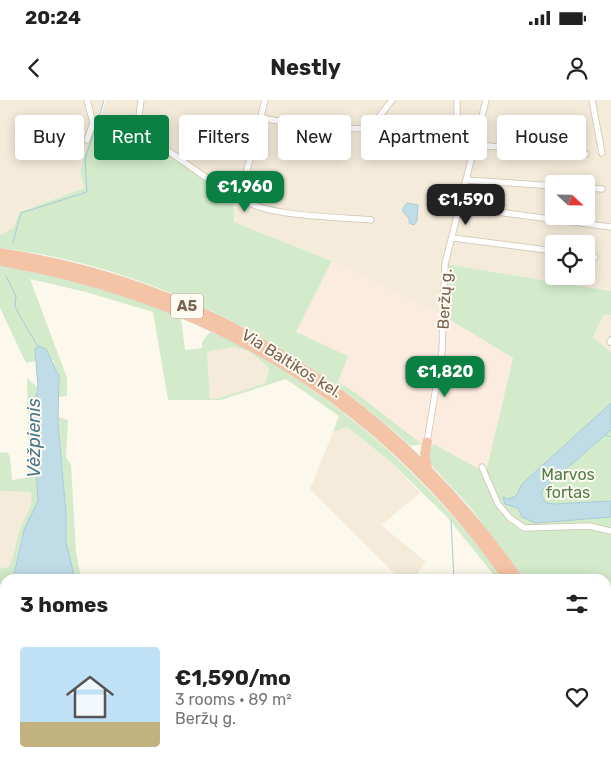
<!DOCTYPE html>
<meta charset="utf-8">
<style>
body{margin:0;font-family:Rubik,sans-serif;background:#f6f6f6;color:#222;height:100vh;display:flex;flex-direction:column;font-size:19px;white-space:nowrap}
*{box-sizing:border-box;margin:0}
p{font-size:16px;color:#767676}
.icon{flex:none;width:28px;height:28px;fill:none;stroke:currentColor;stroke-width:2;stroke-linecap:round;stroke-linejoin:round}
.map{position:relative;flex:1;overflow:hidden}
.drawer{position:absolute;left:0px;top:474px;width:611px;height:196px;display:flex;flex-direction:column;background:#fff;border-radius:15px 15px 0 0;box-shadow:0 2px 12px #0003}
.drawer>*{flex:none}
.guide{position:absolute;left:15px;top:15px;width:581px;height:45px;display:flex;gap:10px}
.needle{width:32px;rotate:112deg}
.buttons{position:absolute;left:545px;top:75px;display:grid;gap:10px}
.buttons a{display:grid;place-items:center;width:50px;height:50px;border-radius:5px;background:#fff;box-shadow:0 2px 12px #0003;font-size:25px}
.price{position:absolute;translate:-50% -42px;padding:0 11px;border-radius:10px;background:#0b8043;color:#fff;font-size:16px;line-height:32px;filter:drop-shadow(0 1px 2px #0008)}
.price::after{content:'';position:absolute;left:50%;top:30px;width:15px;height:11px;margin-left:-8px;background:inherit;clip-path:polygon(0 0,100% 0,50% 100%)}
.price.selected{background:#222;color:#fff}
ul{padding:0;list-style:none}
li{display:flex;align-items:center;gap:15px;height:125px;padding:0 20px}
li+li{border-top:1px solid #e0e0e0}
li span{display:grid;place-items:center;flex:none;width:140px;height:100px;border-radius:5px;color:#555}
li>.icon{margin-inline-start:auto}
span .icon{width:60px;height:60px;fill:#fffc;stroke-width:1}
li b{font-size:21px}
h2{display:flex;justify-content:space-between;align-items:center;height:60px;padding:0 20px;font-size:21px}
.tag{padding:0 18px;border-radius:5px;background:#fff;box-shadow:0 2px 12px #0003;font-size:18px;line-height:45px}
.tag.selected{background:#0b8043;color:#fff}
.status{display:flex;justify-content:space-between;align-items:center;height:35px;padding:0 25px;background:#fff;direction:ltr}
.status svg{height:14px;fill:currentColor}
header{display:flex;justify-content:space-between;align-items:center;height:65px;padding:0 20px;background:#fff;font-size:22px;font-weight:700}
.map>svg:first-child{display:block}
.residential{fill:#f4ebda;fill-rule:evenodd}
.commercial{fill:#fcece0}
.green{fill:#d3ebca;fill-rule:evenodd}
.water{fill:#c0dde7;stroke:#a6cbd9}
.lines{fill:none;stroke-linecap:round;stroke-linejoin:round}
.stream{stroke:#a6cbd9;stroke-width:1}
.minor-casing{stroke:#d0c2b0;stroke-width:7}
.highway-casing{stroke:#dcd6d1;stroke-width:10}
.minor{stroke:#fff;stroke-width:5.5}
.highway{stroke:#f5c3a5;stroke-width:9}
.labels{text-anchor:middle;stroke-width:4;stroke-linejoin:round;paint-order:stroke}
.shield{fill:#fffbf3;stroke:#a19080;stroke-width:1}
.shield-label{font-size:15px;font-weight:bold;fill:#79624e}
.street-label{font-size:16px;fill:#79624e;stroke:#fffbf3}
.park-label{font-size:16px;fill:#507e46;stroke:#fffbf3}
.water-label{font-size:18px;font-style:italic;fill:#47788b;stroke:#fffbf3}
</style>
<div class="status"><b>20:24</b><svg viewBox="0 0 49 12"><path d="M0 12V9h3v3zM5 12V6h3v6zM10 12V3h3v9zM15 12V0h3v12zM26 1h20v11H26zM47 4h2v5h-2z"/></svg></div>
<header><svg class="icon" aria-label="back" viewBox="0 0 24 24"><path d="M15 5l-7 7 7 7"/></svg>Nestly<svg class="icon" aria-label="person" viewBox="0 0 24 24"><circle cx="12" cy="8" r="4"/><path d="M4 21q1-7 8-7t8 7"/></svg></header>
<div class="map">
<svg width="611" height="669" viewBox="0 0 611 669">
<rect width="100%" height="100%" fill="#fdf8ec"/>
<g class="residential">
<polygon points="0,0 103,0 80,72 84,88 20,112 13,128 0,135"/>
<path d="M106,0H611V191L445,164L442,215L332,161L234,122L233,95L134,36L99,24ZM554,84H586V116H554ZM554,144H586V176H554Z"/>
<polygon points="604,214 611,215 611,252 593,237"/>
<polygon points="233,247 249,251 269,268 266,283 219,298 210,299 207,252"/>
<polygon points="347,327 391,362 420,393 381,425 426,462 413,479 400,479 310,389 333,332"/>
<polygon points="0,391 28,392 31,393 32,399 29,412 18,435 13,458 9,467 0,468"/>
<polygon points="0,508 5,508 5,665 20,665 18,669 0,669"/>
<polygon points="606,514 611,514 611,602 606,594"/>
</g>
<polygon class="commercial" points="332,161 442,215 513,258 487,368 481,370 434,344 429,349 356,293 337,282 296,232"/>
<g class="green">
<path d="M94,24L142,36L233,95L234,122L332,161L296,232L348,256L338,282L356,293L422,344L412,346L407,343C298,243 148,165 0,148V135L13,128L20,112L84,88L80,72Z"/>
<polygon points="445,164 611,191 611,215 604,214 593,237 611,252 611,514 606,514 606,479 523,479 470,407 430,364 429,349 434,344 481,370 487,368 513,258 442,215"/>
<path d="M0,165C63,178 122,192 181,218L185,250L202,248V242L210,232C240,243 267,259 293,277C378,332 443,399 504,479H497L448,418L391,362L347,327L333,332L339,316L286,279L221,300H168L153,212L86,192L30,179L67,278V296L58,297L59,276L53,260L35,256L36,261L26,263L0,208ZM233,247L249,251L269,268L266,283L219,298L210,299L207,252Z"/>
<path d="M27,278L38,288L33,311L38,401L21,440L13,479H5V501H0V493L4,485L0,484V468L9,467C15,455 15,444 19,432C23,419 34,408 31,393L28,392L0,391V353L7,352L10,357L12,380L25,378L29,372Z"/>
<polygon points="58,317 68,320 66,358 71,365 76,451 81,479 75,479 66,442 66,413"/>
<polygon points="128,665 202,665 205,669 129,669"/>
<polygon points="488,665 605,665 606,669 486,669"/>
</g>
<g class="water">
<polygon points="407,103 418,105 417,121 414,125 409,123 409,118 403,112 403,108"/>
<polygon points="38,246 46,249 59,276 58,323 66,413 66,442 75,479 13,479 24,430 38,401 33,311 38,288 35,249"/>
<polygon points="611,303 611,330 542,390 542,397 546,403 554,404 611,401 611,417 536,423 522,417 518,408 505,404 503,397 509,399 516,396 522,384"/>
</g>
<g class="lines">
<g class="stream">
<polyline points="98,21 104,0"/>
<polyline points="13,142 21,113 87,92 85,59 96,26"/>
<polyline points="6,176 16,196 15,207 38,247"/>
<polyline points="605,335 611,337"/>
<polyline points="451,420 454,479"/>
</g>
<g class="minor-casing">
<g id="minor">
<polyline points="87,0 93,23 87,40"/>
<polyline points="141,0 138,24 143,33 225,91 240,97"/>
<path d="M265,0L240,97C261,117 341,117 371,120"/>
<polyline points="457,0 457,33 476,39"/>
<polyline points="592,0 602,53"/>
<polyline points="261,18 312,27 365,29 372,26 392,0"/>
<path d="M93,23C109,20 127,39 143,33"/>
<polyline points="475,45 586,54"/>
<polyline points="466,80 554,86"/>
<polyline points="586,88 602,89"/>
<polyline points="460,107 611,127"/>
<polyline points="453,138 554,151"/>
<polyline points="586,156 595,157"/>
<polyline points="610,242 611,240"/>
<polyline points="427,342 442,251 445,164 486,0"/>
<polyline points="482,367 498,404 510,418 524,428 589,426 611,431"/>
<polyline points="0,504 5,504"/>
<polyline points="204,665 207,669"/>
</g>
</g>
<g class="highway-casing">
<g id="highway">
<path d="M0,153C212,184 396,304 518,479"/>
<path d="M0,161C211,198 385,301 508,479"/>
<polyline points="427,342 425,354 427,369"/>
<polyline points="606,634 611,642"/>
<polyline points="606,657 609,669"/>
</g>
</g>
<use href="#minor" class="minor"/>
<use href="#highway" class="highway"/>
</g>
<g class="labels">
<rect class="shield" x="171" y="193.5" width="32" height="25" rx="4"/>
<g class="shield-label">
<text x="187" y="211">A5</text>
</g>
<g class="street-label">
<text transform="translate(444 199) rotate(-87)" y="6">Beržų g.</text>
<text transform="translate(292 263) rotate(32)" y="6">Via Baltikos kel.</text>
</g>
<g class="park-label">
<text x="568" y="380">Marvos<tspan x="568" dy="18">fortas</tspan></text>
</g>
<g class="water-label">
<text transform="translate(34 338) rotate(-90)" y="6">Vėžpienis</text>
</g>
</g>
</svg>
<div class="buttons">
<a><svg class="needle" viewBox="-14 -14 28 28"><path d="M0-13l5 13h-10z" fill="#e53935"/><path d="M0 13l5-13h-10z" fill="#767676"/></svg></a>
<a><svg class="icon" aria-label="locate" viewBox="0 0 24 24"><circle cx="12" cy="12" r="6"/><path d="M12 2v4M12 18v4M2 12h4M18 12h4"/></svg></a>
</div>
<b class="price" style="left:245px;top:113px">€1,960</b>
<b class="price selected" style="left:466px;top:126px">€1,590</b>
<b class="price" style="left:445px;top:298px">€1,820</b>
<div class="guide">
<a class="tag">Buy</a>
<a class="tag selected">Rent</a>
<a class="tag">Filters</a>
<a class="tag">New</a>
<a class="tag">Apartment</a>
<a class="tag">House</a>
</div>
<section class="drawer">
<h2>3 homes<svg class="icon" aria-label="filters" viewBox="0 0 24 24"><path d="M4 7h16M4 17h16"/><circle cx="9" cy="7" r="2"/><circle cx="15" cy="17" r="2"/></svg></h2>
<ul>
<li><span style="background:linear-gradient(#bfe0f5 75%,#c2b280 0)"><svg class="icon" aria-label="home" viewBox="0 0 24 24"><path d="M3 11l9-7 9 7M6 9v11h12V9"/></svg></span><div><b>€1,590/mo</b><p>3 rooms · 89 m²</p><p>Beržų g.</p></div><svg class="icon" aria-label="heart" viewBox="0 0 24 24"><path d="M12 20l-8-8c-3-5 5-10 8-4 3-6 11-1 8 4z"/></svg></li>
</ul>
</section>
</div>
